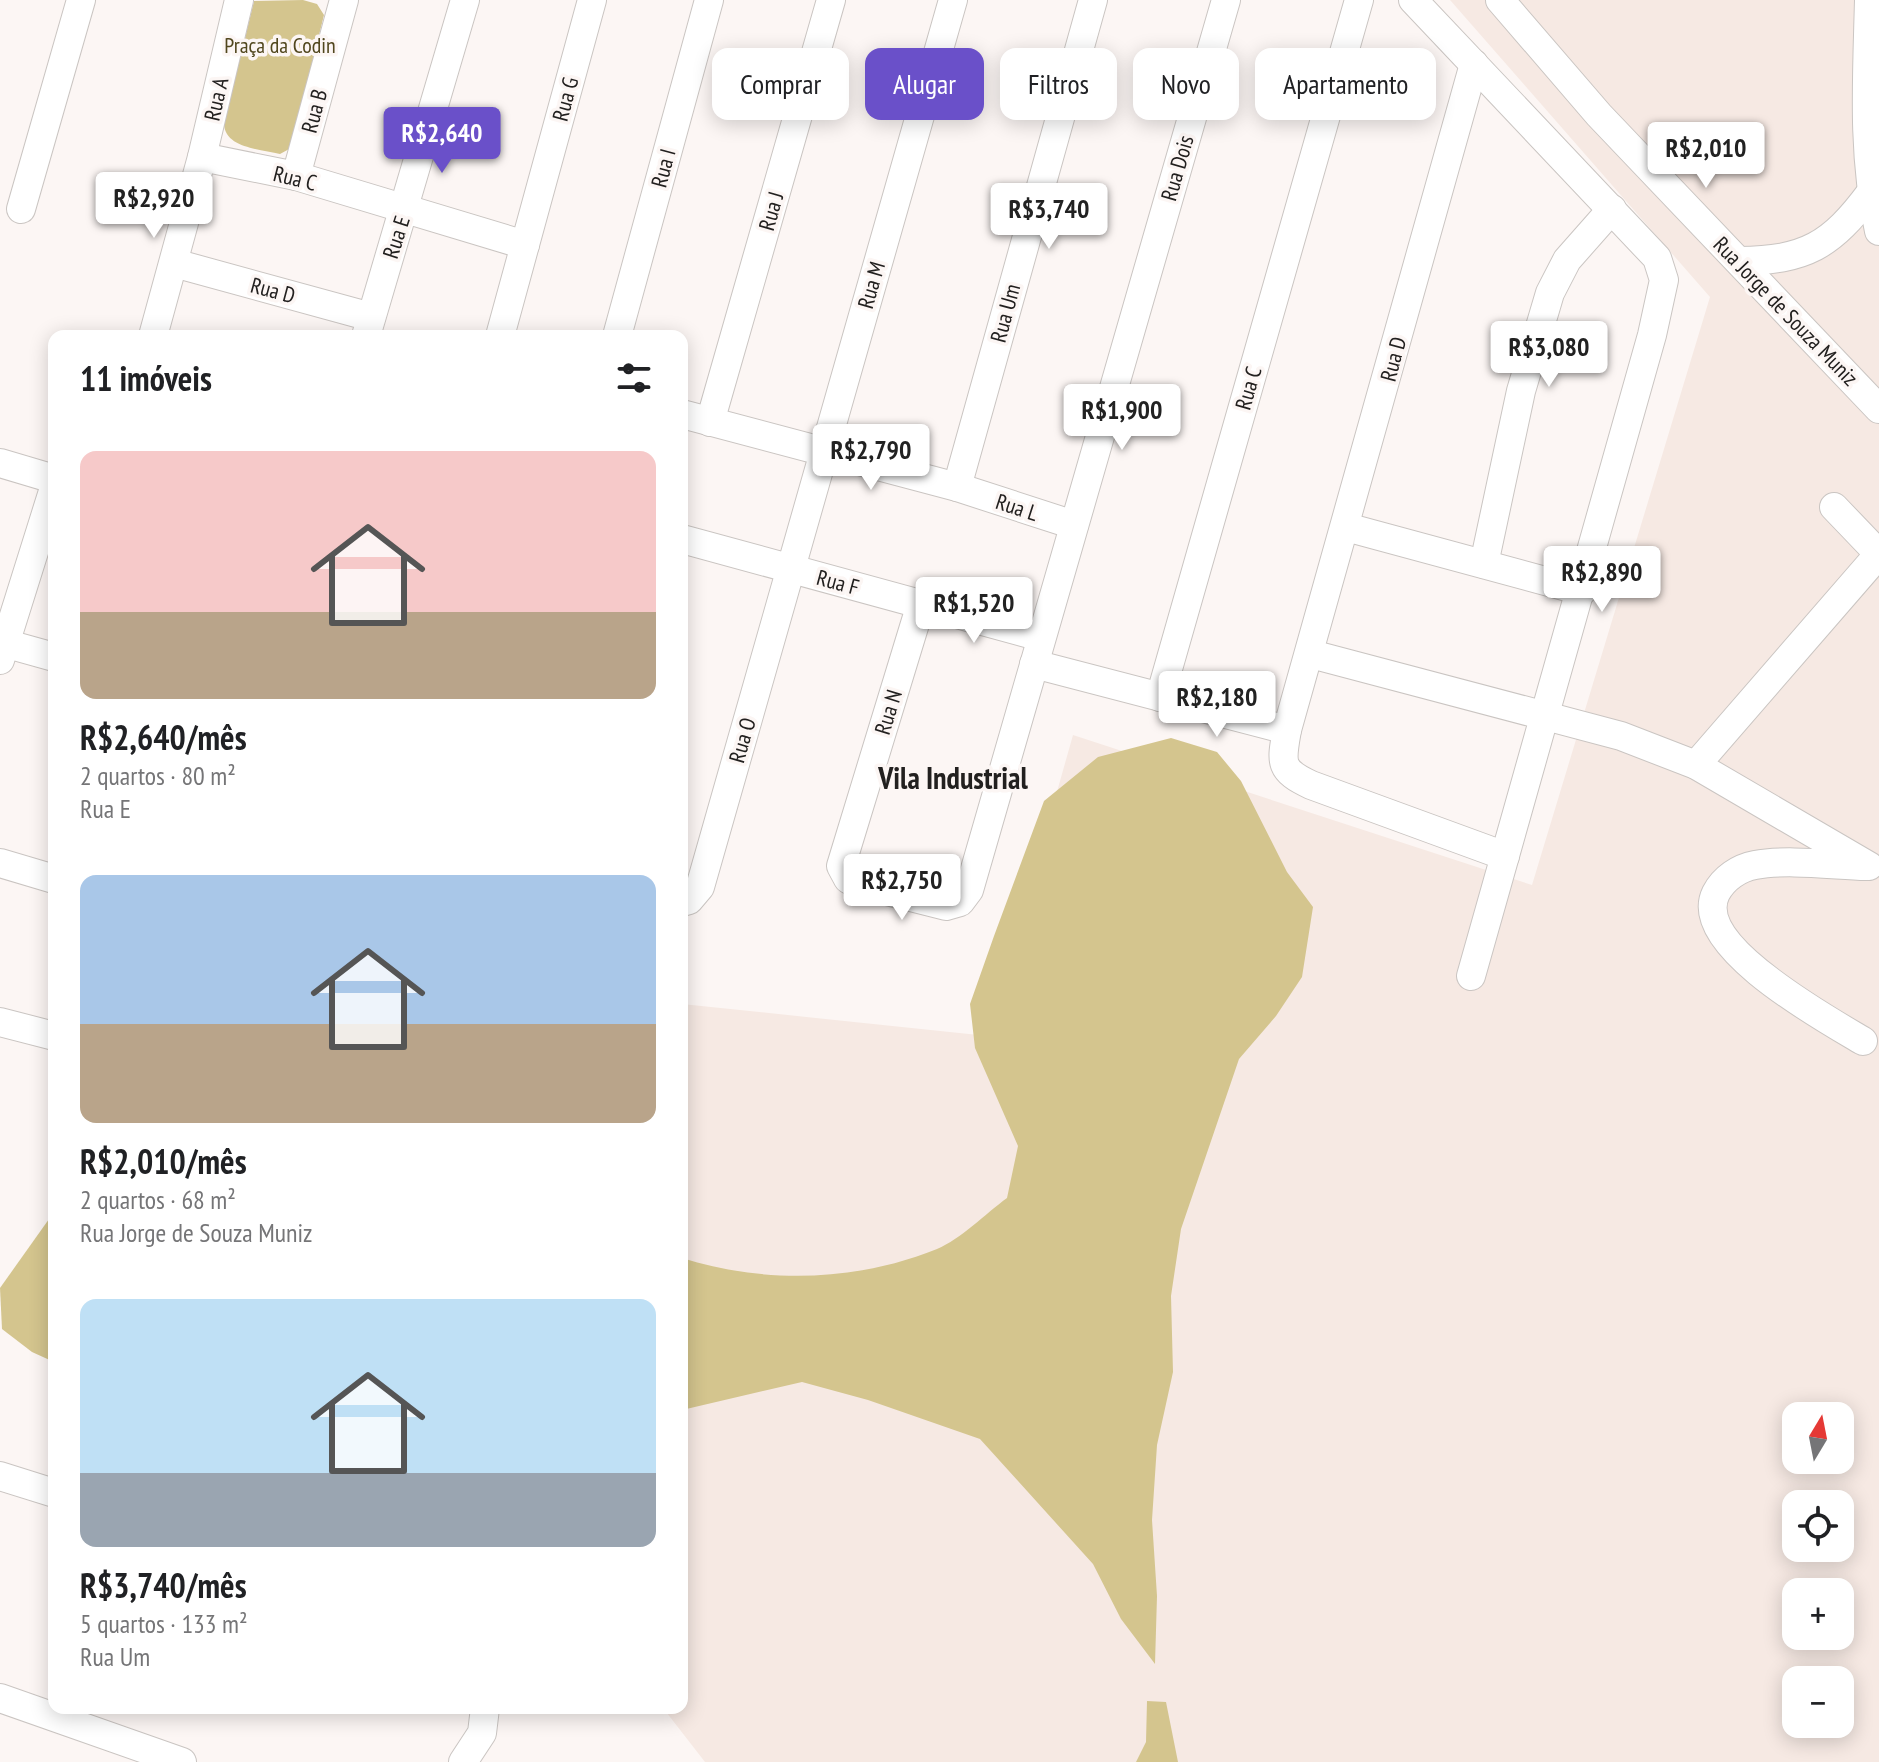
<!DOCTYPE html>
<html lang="pt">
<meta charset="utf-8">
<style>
body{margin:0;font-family:"PT Sans Narrow",sans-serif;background:#f2f2f2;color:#202124;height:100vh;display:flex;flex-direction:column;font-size:30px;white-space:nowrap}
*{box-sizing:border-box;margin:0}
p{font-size:26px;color:#757577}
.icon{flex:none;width:44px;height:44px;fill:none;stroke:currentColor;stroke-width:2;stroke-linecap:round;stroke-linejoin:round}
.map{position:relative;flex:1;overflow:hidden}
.drawer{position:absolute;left:48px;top:330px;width:640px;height:1384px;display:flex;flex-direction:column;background:#fff;border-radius:16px;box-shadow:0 4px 20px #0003}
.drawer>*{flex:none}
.banner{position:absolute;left:712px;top:48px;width:760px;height:72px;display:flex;gap:16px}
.needle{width:52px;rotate:10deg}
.controls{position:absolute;left:1782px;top:1402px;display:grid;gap:16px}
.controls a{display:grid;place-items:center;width:72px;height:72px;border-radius:16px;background:#fff;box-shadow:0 4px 20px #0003;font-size:40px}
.price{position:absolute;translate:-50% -68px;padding:0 18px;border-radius:8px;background:#fff;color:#222;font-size:26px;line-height:52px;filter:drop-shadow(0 2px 4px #0008)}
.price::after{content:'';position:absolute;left:50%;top:48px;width:24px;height:18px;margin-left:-12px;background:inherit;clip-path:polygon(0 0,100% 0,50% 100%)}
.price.on{background:#6a50c9;color:#fff}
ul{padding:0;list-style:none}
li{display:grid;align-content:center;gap:16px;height:424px;padding:0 32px}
li span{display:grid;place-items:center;height:248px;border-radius:16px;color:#555}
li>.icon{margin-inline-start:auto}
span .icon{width:144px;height:144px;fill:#fffc;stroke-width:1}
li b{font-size:34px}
h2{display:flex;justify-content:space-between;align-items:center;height:96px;padding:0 32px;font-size:34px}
.tag{padding:0 28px;border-radius:16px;background:#fff;box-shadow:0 4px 20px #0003;font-size:28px;line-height:72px}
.tag.on{background:#6a50c9;color:#fff}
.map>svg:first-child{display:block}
.built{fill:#f6e9e3;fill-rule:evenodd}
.green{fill:#d4c58e}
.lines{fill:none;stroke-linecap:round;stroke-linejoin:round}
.minor-casing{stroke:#cac5c2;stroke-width:30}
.minor{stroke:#fff;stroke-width:28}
.labels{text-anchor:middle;stroke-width:7;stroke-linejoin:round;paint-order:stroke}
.park-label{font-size:22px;fill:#51471e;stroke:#fcf6f4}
.street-label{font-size:22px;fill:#22201f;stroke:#fcf6f4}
.district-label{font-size:30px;font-weight:bold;fill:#22201f;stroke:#fcf6f4}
</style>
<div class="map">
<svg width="1879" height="1762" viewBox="0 0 1879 1762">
<rect width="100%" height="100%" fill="#fcf6f4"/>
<path class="built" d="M1450,0H1879V1762H705L663,1708H682V1004L988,1036L1073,735L1532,885L1710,297ZM1796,1416H1840V1460H1796ZM1796,1504H1840V1548H1796ZM1796,1592H1840V1636H1796ZM1796,1680H1840V1724H1796Z"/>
<g class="green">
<path d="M303,0L317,4L324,15L291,148L280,154C260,149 225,148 224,124L254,1Z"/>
<path d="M1171,738L1217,752L1241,781L1287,872L1313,907L1302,977L1276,1016L1239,1059L1181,1229L1171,1296L1173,1372L1157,1445L1152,1520L1157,1596L1155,1664L1121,1619L1093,1564L980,1439L868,1400L802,1382L682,1410V1258C765,1284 855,1282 937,1249C961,1239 985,1214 1007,1198L1018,1146L975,1048L970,1004L994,936L1044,801L1098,757Z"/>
<polygon points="54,1212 54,1362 32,1352 2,1329 0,1288"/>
<polygon points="1147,1701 1166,1702 1178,1762 1136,1762 1146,1742"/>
</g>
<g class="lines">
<g class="minor-casing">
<g id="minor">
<polyline points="1413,0 1657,258 1664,280 1652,335 1471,976"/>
<polyline points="1500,0 1599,115 1879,409"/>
<path d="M1869,0C1867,78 1862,154 1879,231"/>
<path d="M1474,64L1287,730C1281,763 1279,770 1311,785L1505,856"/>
<polyline points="202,157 296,176 525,245"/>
<polyline points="296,176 344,0"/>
<polyline points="21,209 81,0"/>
<path d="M1739,261C1806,260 1831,246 1871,192"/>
<polyline points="174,263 371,317"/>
<polyline points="153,336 202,157 239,0"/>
<polyline points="366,336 465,0"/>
<polyline points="500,336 592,0"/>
<polyline points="617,336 709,0"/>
<polyline points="682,414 957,487 1074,525"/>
<polyline points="710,422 831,0"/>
<polyline points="0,463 54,479"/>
<polyline points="957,487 1093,0"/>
<polyline points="1346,527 1582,591"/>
<polyline points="682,539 1041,637"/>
<polyline points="1484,564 1521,391 1550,293 1567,260 1612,209"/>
<polyline points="921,604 841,866 848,879 855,883 946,906 960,902 969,890 1226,0"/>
<polyline points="0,642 54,657"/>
<polyline points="1311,654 1621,736 1696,765 1869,866"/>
<polyline points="0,660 54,488"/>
<polyline points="1034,664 1287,730"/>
<polyline points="1160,697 1359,0"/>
<polyline points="1696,765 1879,554 1834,507"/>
<polyline points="0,863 54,879"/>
<polyline points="682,902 689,900 700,887 953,0"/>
<polyline points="0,1022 54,1036"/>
<path d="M1863,1041C1828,1020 1690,945 1716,893C1724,878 1739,868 1755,865C1787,859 1833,865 1866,866"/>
<polyline points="0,1476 54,1493"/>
<polyline points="0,1698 182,1762"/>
<polyline points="463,1762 482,1733 485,1708"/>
</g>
</g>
<use href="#minor" class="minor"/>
</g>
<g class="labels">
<g class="park-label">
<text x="280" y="53">Praça da Codin</text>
</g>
<g class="street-label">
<text transform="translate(216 99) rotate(-77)" y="8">Rua A</text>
<text transform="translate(565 99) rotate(-75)" y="8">Rua G</text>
<text transform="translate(314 111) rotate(-75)" y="8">Rua B</text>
<text transform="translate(663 168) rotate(-75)" y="8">Rua I</text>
<text transform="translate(1177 168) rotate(-74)" y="8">Rua Dois</text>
<text transform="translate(295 178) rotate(14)" y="8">Rua C</text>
<text transform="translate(771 211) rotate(-74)" y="8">Rua J</text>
<text transform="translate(396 237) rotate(-72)" y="8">Rua E</text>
<text transform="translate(871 285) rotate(-74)" y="8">Rua M</text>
<text transform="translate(273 290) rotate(15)" y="8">Rua D</text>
<text transform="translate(1786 311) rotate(46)" y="8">Rua Jorge de Souza Muniz</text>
<text transform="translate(1005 313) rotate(-75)" y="8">Rua Um</text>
<text transform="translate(1393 359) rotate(-75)" y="8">Rua D</text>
<text transform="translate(1248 388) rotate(-74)" y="8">Rua C</text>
<text transform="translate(1017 507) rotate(18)" y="8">Rua L</text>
<text transform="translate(838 582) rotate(15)" y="8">Rua F</text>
<text transform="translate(888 712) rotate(-73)" y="8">Rua N</text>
<text transform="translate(742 740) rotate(-74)" y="8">Rua O</text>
</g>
<g class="district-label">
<text x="953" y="789">Vila Industrial</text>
</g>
</g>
</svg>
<div class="controls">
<a><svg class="needle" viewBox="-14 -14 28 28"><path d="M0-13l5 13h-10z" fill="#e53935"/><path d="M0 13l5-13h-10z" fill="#757577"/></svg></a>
<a><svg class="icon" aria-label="locate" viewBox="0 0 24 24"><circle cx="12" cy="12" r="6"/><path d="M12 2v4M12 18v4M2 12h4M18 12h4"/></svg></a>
<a>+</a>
<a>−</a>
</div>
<b class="price on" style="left:442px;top:175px">R$2,640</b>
<b class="price" style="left:1706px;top:190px">R$2,010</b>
<b class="price" style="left:154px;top:240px">R$2,920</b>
<b class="price" style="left:1049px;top:251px">R$3,740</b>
<b class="price" style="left:1549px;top:389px">R$3,080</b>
<b class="price" style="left:1122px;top:452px">R$1,900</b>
<b class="price" style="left:871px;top:492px">R$2,790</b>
<b class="price" style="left:1602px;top:614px">R$2,890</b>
<b class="price" style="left:974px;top:645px">R$1,520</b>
<b class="price" style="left:1217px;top:739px">R$2,180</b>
<b class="price" style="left:902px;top:922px">R$2,750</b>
<div class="banner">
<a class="tag">Comprar</a>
<a class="tag on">Alugar</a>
<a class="tag">Filtros</a>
<a class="tag">Novo</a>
<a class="tag">Apartamento</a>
</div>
<section class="drawer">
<h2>11 imóveis<svg class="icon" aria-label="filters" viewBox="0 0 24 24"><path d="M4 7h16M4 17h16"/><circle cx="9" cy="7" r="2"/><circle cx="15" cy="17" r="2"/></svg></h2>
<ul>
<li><span style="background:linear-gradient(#f6c9c9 65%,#b9a48a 0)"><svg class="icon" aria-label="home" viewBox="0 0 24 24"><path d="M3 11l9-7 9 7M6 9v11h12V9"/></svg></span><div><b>R$2,640/mês</b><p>2 quartos · 80 m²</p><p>Rua E</p></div></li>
<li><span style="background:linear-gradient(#a9c7e8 60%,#b9a48a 0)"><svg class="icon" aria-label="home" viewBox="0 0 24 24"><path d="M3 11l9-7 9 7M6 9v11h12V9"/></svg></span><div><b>R$2,010/mês</b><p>2 quartos · 68 m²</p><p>Rua Jorge de Souza Muniz</p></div></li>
<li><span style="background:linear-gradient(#bfe0f5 70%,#9aa5b1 0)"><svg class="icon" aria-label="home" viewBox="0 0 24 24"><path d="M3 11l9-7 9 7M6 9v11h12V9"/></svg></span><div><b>R$3,740/mês</b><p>5 quartos · 133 m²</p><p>Rua Um</p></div></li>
</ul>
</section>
</div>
